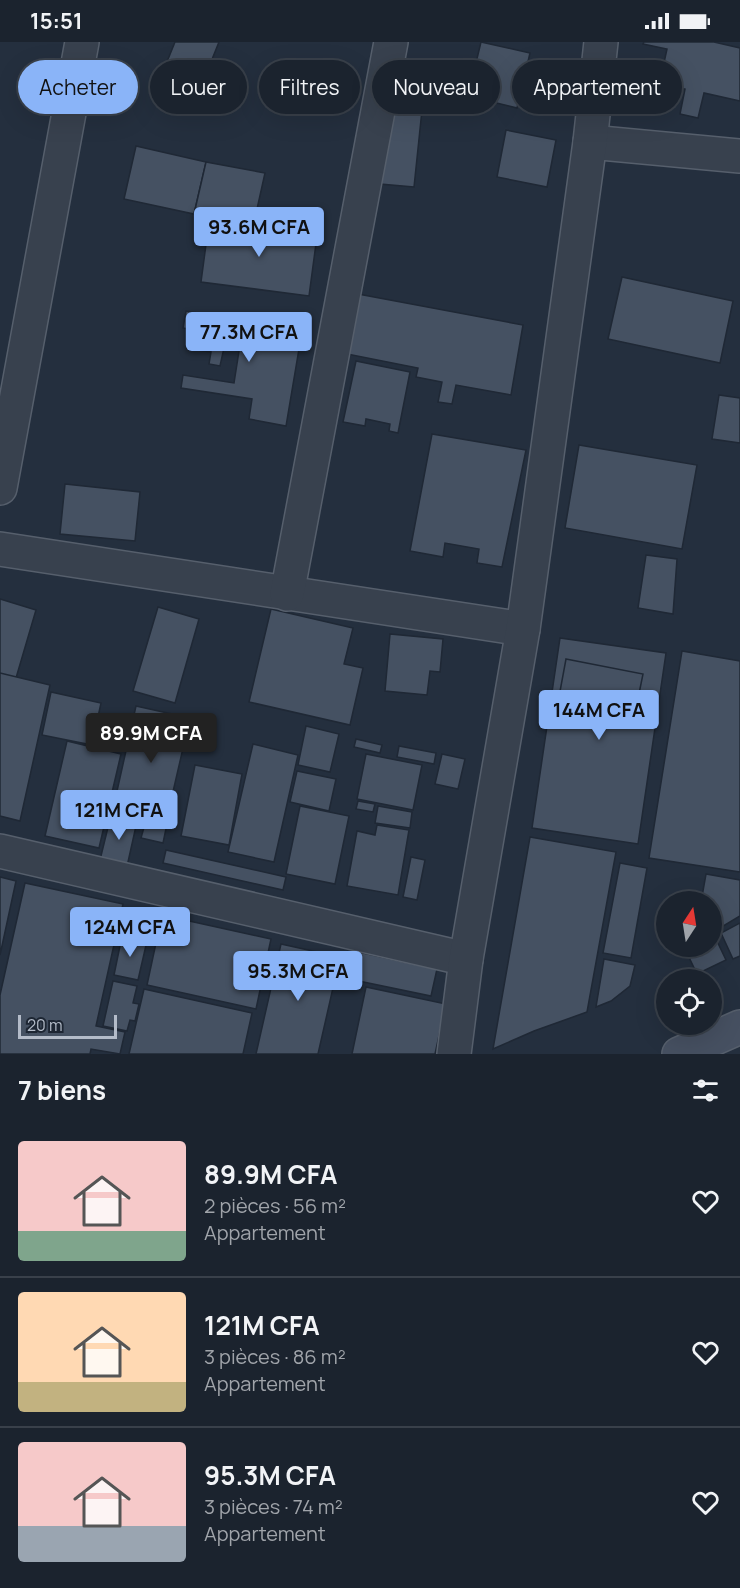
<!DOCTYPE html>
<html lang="fr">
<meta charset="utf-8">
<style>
body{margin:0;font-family:Manrope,sans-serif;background:#242b36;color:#f1f3f6;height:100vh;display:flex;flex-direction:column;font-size:22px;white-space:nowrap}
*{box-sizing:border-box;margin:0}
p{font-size:20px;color:#a0a4aa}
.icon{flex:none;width:33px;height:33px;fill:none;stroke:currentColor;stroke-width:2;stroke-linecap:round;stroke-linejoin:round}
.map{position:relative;height:1012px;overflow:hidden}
.sheet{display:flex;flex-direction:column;background:#1b232e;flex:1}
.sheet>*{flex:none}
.guide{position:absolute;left:18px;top:18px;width:705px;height:54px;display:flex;gap:12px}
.needle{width:39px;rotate:12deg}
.controls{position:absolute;left:656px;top:849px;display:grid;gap:12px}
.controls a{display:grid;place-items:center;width:66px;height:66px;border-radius:50%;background:#1b232e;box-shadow:0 6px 24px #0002,0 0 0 2px #39404a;font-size:30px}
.scale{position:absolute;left:18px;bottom:15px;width:99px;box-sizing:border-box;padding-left:6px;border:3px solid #b4bcc9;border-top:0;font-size:16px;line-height:21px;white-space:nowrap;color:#b4bcc9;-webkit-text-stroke:4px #1d2633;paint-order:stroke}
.price{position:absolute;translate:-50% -51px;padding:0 14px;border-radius:6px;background:#8ab4f8;color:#111;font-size:20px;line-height:39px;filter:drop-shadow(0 2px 3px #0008)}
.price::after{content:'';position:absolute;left:50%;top:36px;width:18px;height:14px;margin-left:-9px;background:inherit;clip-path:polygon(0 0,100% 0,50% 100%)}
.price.current{background:#222;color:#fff}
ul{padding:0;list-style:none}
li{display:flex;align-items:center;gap:18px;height:150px;padding:0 18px}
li+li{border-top:2px solid #39404a}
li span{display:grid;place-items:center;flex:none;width:168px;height:120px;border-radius:6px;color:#555}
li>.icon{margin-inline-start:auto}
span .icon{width:72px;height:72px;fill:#fffc;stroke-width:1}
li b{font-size:26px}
h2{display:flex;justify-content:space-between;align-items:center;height:72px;padding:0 18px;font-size:26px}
.chip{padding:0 21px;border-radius:27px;background:#1b232e;box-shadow:0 6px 24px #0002,0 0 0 2px #39404a;font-size:21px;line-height:54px}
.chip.current{background:#8ab4f8;color:#111}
.status{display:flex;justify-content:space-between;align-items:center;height:42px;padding:0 30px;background:#1b232e;direction:ltr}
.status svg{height:16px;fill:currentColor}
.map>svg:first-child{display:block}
.building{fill:#455162;stroke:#1f2835;stroke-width:1.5}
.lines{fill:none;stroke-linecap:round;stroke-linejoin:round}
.street-casing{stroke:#565f6c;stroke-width:36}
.secondary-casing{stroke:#565f6c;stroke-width:36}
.street{stroke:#38414e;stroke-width:33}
.secondary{stroke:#465061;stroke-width:33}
</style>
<div class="status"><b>15:51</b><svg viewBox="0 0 49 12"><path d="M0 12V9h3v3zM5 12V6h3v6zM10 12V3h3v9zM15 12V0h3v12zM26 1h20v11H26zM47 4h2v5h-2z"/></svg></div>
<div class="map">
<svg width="740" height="1012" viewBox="0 0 740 1012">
<rect width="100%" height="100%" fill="#242f3e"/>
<g class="building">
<polygon points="175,0 219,0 198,52 160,37"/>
<polygon points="481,0 530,11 517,66 468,54"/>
<polygon points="644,0 714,0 740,6 740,59 704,51 698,76 680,72 685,47 674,45 670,61 656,57 667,7 643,2"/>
<polygon points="388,64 422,68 414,145 380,142"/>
<polygon points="506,88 556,98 547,145 497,135"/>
<polygon points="136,104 206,120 194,172 124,157"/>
<polygon points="206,120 265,131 253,185 194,172"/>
<polygon points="228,179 317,194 309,254 201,240 209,180"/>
<polygon points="622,235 733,259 720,321 608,297"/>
<polygon points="358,252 523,283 511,353 456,343 452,362 438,360 442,340 416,335 418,326 347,312"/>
<polygon points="186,269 302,289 286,384 249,377 252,357 181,346 183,333 234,341 239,309 224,306 220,324 209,322 211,310 191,307 194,288 183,286"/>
<polygon points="356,319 410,330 398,391 389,389 390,382 366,377 365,384 343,380"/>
<polygon points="719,353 740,356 740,401 712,397"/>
<polygon points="432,392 526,408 502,525 477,521 479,507 445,501 443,515 410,509"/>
<polygon points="579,403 697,423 682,507 565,486"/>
<polygon points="65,442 140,450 135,499 60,492"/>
<polygon points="646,513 677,517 673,572 638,566"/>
<polygon points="0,557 36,568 16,636 0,632"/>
<polygon points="158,565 199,577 175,661 133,649"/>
<polygon points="271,567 353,586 344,622 363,626 350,683 249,660"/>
<polygon points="390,592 443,597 440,630 430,629 427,653 385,649"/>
<polygon points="560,596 666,611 638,802 532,786"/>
<polygon points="682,609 740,619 740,830 649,816"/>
<polygon points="566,617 643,632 632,686 556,671"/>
<polygon points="0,631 50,643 20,779 0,774"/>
<polygon points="51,650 101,661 92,703 42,693"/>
<polygon points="136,664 190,676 166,780 113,767"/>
<polygon points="306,684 339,692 330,730 298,723"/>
<polygon points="356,697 382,703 380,711 354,705"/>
<polygon points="67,699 121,712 99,806 45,794"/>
<polygon points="253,702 298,713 274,820 228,810"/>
<polygon points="399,704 436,711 434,722 397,715"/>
<polygon points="366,712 422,723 413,768 357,757"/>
<polygon points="442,712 465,717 458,747 435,742"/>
<polygon points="195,723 242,732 229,803 181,794"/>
<polygon points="297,729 336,737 329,769 290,760"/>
<polygon points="358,759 375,762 373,770 356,767"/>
<polygon points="300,764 349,774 335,842 286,832"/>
<polygon points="378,764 412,770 410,786 375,781"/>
<polygon points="112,769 138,775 126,829 99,822"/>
<polygon points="146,778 167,782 163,801 141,796"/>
<polygon points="377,783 409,788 398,853 347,844 357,789 375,793"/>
<polygon points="530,795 616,810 587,970 534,989 493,1007"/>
<polygon points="166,808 286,835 283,848 163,821"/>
<polygon points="411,815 425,818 417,858 403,855"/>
<polygon points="620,821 647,826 631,916 603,911"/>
<polygon points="706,832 740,838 740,874 715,889 711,889 711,860 701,860"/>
<polygon points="0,835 16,839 0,913"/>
<polygon points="25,841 123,862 96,984 125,990 120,1012 91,1007 90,1012 0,1012 0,953"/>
<polygon points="162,873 271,897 256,967 147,943"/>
<polygon points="740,881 740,914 733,917 721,891"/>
<polygon points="122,894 147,899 138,938 114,933"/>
<polygon points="715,895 726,918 697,932 686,909 696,904 711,904 711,897"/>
<polygon points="281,902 340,915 318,1012 256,1012"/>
<polygon points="354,909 437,927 431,954 349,937"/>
<polygon points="604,917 635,923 630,944 611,959 596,965"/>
<polygon points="113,939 137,944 133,961 139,962 135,979 130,978 127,989 103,984"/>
<polygon points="366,945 446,962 435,1012 352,1012"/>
<polygon points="144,947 252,971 243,1012 129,1012"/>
</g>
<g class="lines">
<g class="street-casing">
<g id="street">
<polyline points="590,100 740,114"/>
<polyline points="0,446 82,0"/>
<polyline points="0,507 523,587"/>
<polyline points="287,552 391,0"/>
<polyline points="0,809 466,917"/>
<polyline points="454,1012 466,917 523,587 590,100 601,0"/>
</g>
</g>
<g class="secondary-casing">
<polyline id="secondary" points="679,1012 740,985"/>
</g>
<use href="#street" class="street"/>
<use href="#secondary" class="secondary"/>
</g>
</svg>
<div class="controls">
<a><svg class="needle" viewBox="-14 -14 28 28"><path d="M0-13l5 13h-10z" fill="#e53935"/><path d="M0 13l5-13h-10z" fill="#a0a4aa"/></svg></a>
<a><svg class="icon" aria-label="locate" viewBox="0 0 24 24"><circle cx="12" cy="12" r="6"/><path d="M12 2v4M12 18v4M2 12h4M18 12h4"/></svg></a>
</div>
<div class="scale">20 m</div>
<b class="price" style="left:259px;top:216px">93.6M CFA</b>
<b class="price" style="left:249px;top:321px">77.3M CFA</b>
<b class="price" style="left:599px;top:699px">144M CFA</b>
<b class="price current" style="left:151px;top:722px">89.9M CFA</b>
<b class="price" style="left:119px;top:799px">121M CFA</b>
<b class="price" style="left:130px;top:916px">124M CFA</b>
<b class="price" style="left:298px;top:960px">95.3M CFA</b>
<div class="guide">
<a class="chip current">Acheter</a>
<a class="chip">Louer</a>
<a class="chip">Filtres</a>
<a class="chip">Nouveau</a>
<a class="chip">Appartement</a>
</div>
</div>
<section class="sheet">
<h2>7 biens<svg class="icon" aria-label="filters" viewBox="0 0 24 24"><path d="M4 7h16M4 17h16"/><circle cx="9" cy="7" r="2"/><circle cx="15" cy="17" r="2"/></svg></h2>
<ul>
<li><span style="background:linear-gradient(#f6c9c9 75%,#7fa58c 0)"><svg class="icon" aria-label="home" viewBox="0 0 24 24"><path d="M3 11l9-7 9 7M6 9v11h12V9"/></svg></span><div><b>89.9M CFA</b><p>2 pièces · 56 m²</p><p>Appartement</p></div><svg class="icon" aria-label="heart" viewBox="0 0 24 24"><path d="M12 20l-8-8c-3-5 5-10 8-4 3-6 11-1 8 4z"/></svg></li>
<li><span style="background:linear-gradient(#ffd9b3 75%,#c2b280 0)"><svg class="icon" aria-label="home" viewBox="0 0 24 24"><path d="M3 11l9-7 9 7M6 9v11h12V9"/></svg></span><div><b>121M CFA</b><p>3 pièces · 86 m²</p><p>Appartement</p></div><svg class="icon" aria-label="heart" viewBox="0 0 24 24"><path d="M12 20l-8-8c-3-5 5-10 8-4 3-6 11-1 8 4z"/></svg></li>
<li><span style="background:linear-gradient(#f6c9c9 70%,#9aa5b1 0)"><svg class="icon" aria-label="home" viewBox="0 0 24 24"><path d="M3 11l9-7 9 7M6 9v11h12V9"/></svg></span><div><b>95.3M CFA</b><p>3 pièces · 74 m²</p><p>Appartement</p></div><svg class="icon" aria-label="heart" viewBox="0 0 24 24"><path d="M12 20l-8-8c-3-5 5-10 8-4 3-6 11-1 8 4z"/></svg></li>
</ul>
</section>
